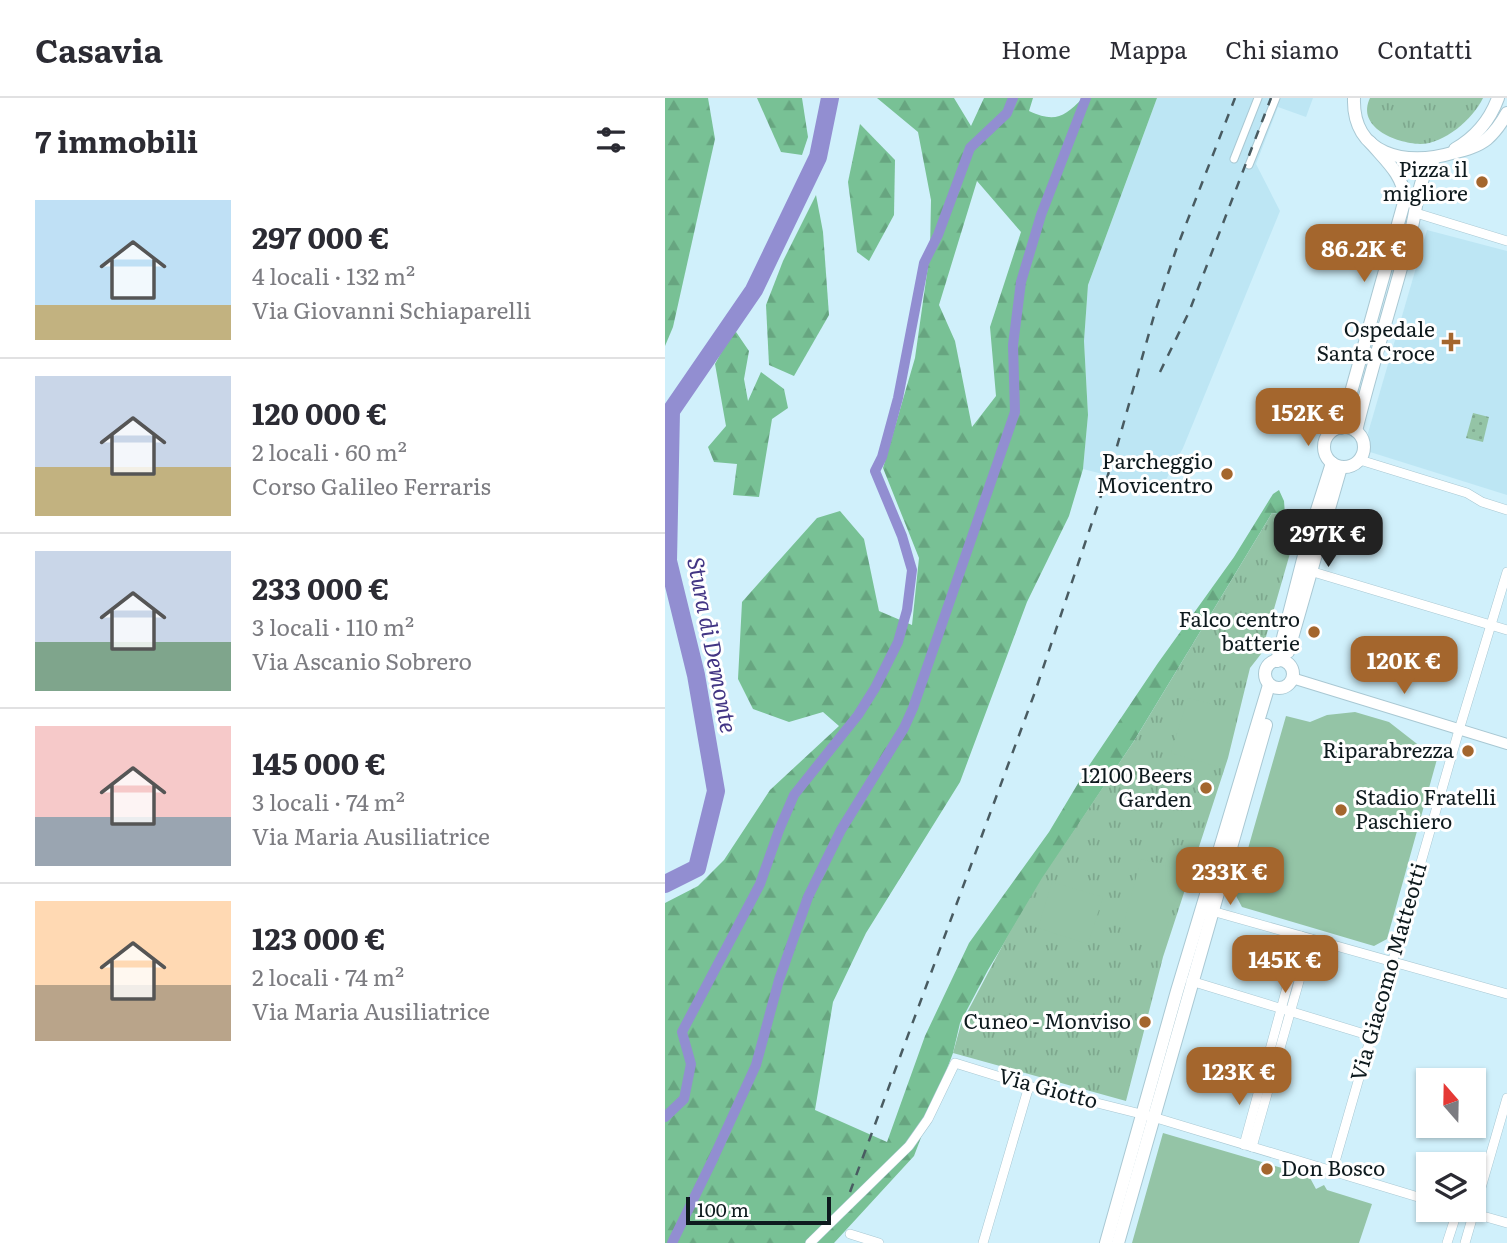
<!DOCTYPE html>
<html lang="it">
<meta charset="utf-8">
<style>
body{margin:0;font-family:Literata,serif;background:#f7f7f7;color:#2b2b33;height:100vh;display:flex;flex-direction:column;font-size:26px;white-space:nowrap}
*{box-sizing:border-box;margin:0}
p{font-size:23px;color:#7c7c81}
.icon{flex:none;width:38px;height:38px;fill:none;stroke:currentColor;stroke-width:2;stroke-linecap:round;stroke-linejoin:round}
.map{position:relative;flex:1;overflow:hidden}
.details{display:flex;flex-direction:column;background:#fff;width:665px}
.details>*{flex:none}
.needle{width:46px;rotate:340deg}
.controls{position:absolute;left:751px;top:970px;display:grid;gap:14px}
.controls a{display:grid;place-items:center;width:70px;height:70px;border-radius:0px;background:#fff;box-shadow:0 2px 5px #0004;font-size:35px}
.scale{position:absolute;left:21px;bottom:18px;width:145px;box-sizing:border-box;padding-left:7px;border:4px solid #0e1a1e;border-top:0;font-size:19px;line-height:24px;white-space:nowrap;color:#0e1a1e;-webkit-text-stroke:5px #fff;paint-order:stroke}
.price{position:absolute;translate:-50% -60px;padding:0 16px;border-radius:14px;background:#a4662d;color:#fff;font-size:23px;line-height:46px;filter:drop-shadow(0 2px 4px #0008)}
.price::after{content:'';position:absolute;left:50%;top:42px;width:21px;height:16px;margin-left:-10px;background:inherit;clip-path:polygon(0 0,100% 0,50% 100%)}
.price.selected{background:#222;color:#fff}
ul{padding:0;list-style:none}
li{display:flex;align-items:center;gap:21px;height:175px;padding:0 35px}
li+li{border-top:2px solid #e1e1e2}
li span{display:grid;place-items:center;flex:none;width:196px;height:140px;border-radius:0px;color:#555}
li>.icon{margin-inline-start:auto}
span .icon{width:84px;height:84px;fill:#fffc;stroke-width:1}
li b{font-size:30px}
h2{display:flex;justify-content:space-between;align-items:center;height:84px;padding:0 35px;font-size:30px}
header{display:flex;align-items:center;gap:42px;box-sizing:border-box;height:98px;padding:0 35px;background:#fff;border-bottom:2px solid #e1e1e2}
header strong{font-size:33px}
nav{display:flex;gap:38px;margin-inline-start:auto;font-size:24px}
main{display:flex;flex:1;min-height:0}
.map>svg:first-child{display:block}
.built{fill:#bde6f4}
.grass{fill:url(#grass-dots)}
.forest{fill:url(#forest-firs);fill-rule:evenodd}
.park{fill:url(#park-tufts)}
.pitch{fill:#94c4a6}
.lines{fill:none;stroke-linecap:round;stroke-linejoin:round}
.canal{stroke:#928ed1;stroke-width:10}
.river{stroke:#928ed1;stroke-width:18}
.pedestrian-casing{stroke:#a9c8d3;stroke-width:9}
.minor-casing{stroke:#a9c8d3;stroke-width:10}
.tertiary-casing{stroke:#a9c8d3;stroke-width:12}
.secondary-casing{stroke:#a9c8d3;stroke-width:14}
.pedestrian{stroke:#fff;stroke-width:7}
.minor{stroke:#fff;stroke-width:9}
.tertiary{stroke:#fff;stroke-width:10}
.secondary{stroke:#fff;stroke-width:12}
.rail{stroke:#495b61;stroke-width:2.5;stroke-dasharray:9 9;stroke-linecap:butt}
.poi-dot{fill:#a4662d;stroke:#fff;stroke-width:2.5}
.labels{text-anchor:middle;stroke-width:6;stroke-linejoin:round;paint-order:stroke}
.poi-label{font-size:21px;fill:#0e1a1e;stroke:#fff;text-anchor:end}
.street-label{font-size:21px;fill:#0e1a1e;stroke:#fff}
.water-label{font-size:23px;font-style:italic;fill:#423584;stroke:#fff}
</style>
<header>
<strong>Casavia</strong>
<nav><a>Home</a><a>Mappa</a><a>Chi siamo</a><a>Contatti</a></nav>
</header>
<main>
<section class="details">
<h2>7 immobili<svg class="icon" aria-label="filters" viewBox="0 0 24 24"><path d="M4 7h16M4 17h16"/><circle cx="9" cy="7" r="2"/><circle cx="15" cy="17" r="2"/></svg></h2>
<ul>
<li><span style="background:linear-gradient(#bfe0f5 75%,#c2b280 0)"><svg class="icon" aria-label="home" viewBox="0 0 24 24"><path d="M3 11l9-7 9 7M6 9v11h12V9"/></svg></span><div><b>297 000 €</b><p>4 locali · 132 m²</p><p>Via Giovanni Schiaparelli</p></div></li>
<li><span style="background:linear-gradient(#c9d6e8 65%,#c2b280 0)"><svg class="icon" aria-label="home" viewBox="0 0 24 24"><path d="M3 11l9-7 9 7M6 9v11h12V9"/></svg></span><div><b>120 000 €</b><p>2 locali · 60 m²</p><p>Corso Galileo Ferraris</p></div></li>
<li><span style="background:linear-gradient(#c9d6e8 65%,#7fa58c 0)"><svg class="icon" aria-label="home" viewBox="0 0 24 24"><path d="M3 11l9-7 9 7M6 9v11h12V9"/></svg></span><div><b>233 000 €</b><p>3 locali · 110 m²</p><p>Via Ascanio Sobrero</p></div></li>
<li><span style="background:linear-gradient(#f6c9c9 65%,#9aa5b1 0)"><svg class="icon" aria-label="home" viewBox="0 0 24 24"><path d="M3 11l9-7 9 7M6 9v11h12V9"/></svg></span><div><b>145 000 €</b><p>3 locali · 74 m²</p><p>Via Maria Ausiliatrice</p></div></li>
<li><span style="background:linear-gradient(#ffd9b3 60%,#b9a48a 0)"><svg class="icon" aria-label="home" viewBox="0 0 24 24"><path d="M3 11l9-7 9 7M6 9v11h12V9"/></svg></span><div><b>123 000 €</b><p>2 locali · 74 m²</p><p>Via Maria Ausiliatrice</p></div></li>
</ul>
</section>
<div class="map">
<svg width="842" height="1145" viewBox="0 0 842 1145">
<defs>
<pattern id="grass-dots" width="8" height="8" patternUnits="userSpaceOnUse" patternTransform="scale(1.75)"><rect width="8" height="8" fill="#94c4a6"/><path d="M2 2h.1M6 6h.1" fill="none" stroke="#7ea88e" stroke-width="1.8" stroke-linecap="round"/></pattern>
<pattern id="forest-firs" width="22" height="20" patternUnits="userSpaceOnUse" patternTransform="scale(1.75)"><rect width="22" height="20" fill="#78c195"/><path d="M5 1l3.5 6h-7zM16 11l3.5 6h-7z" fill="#67a580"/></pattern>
<pattern id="park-tufts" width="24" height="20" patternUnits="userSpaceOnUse" patternTransform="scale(1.75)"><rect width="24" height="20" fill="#94c4a6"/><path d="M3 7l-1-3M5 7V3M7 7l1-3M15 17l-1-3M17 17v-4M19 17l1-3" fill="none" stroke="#7ea88e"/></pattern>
</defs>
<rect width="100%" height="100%" fill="#d0f0fb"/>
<g class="built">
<polygon points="492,0 648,0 641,19 613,9 591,66 615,113 518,350 496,391 418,371 423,317 419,243 423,187"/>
<polygon points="762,132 842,153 842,397 705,354 703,335"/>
</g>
<polygon class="grass" points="808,315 824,319 818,344 801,340"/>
<g class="forest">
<polygon points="0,0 43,0 50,41 8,229 0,248"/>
<polygon points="92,0 137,0 143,39 137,57 116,54"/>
<path d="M212,0H289L306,28L319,0H368L364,13C390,25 399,19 418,0H492L423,187L419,243L423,317L418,371L404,418L362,504L295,684L201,835L168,904L150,1012L222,1044L260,938L304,845L384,734L421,672L493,565L569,459L608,396L614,392L619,403L620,417L607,415L469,643L378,780L323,872L295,925L288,955L249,1058L169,1145H0V805L33,788L59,762L105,692L174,628L158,614L124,624L88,611L73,581L77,504L152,420L175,413L199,441L214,513L247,527L254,460L218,370L250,260L265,154L266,102L253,34ZM312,83L356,134L325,229L331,298L307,329L290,243L274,207Z"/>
<polygon points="195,26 230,62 229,117 204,163 192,154 183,84"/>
<polygon points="151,97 158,134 164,217 129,278 104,267 101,207 118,163"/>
<polygon points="69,231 84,253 79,281 83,303 96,274 119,291 123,310 107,321 94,399 68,397 72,366 49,364 43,349 61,328 50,266"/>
</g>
<g class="park">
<path d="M705,0H818C808,21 779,46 755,46C730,45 691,29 705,0Z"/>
<polygon points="607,415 623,419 630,438 596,556 585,570 563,660 498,859 461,1003 288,955 296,926 342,839 377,780 469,643"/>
</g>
<g class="pitch">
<polygon points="523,600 573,613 557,670 506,655"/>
<polygon points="690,614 724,624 756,649 774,654 722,841 709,848 577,809 570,796 621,618 645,624 662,617"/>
<polygon points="476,761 520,773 495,850 455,840"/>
<polygon points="387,784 438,799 423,846 373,830"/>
<polygon points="498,1035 644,1078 651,1091 659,1087 662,1092 707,1106 694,1145 467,1145"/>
</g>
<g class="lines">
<g class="canal">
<polyline points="0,1019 19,1001 26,966 17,934 95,786 114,732 129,697 193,617 210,590 233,544 242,512 247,472 237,438 210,373 217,359 233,300 259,165 273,137 305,50 342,15 348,0"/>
<polyline points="7,1145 48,1061 91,967 114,882 143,799 176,732 239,630 248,610 350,314 348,247 356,184 376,117 421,0"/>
</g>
<polyline class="river" points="0,786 32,770 51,693 31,577 3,463 6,313 89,192 153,59 165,0"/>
<g class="pedestrian-casing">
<g id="pedestrian">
<polyline points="569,61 593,0"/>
<polyline points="584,67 611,0"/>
</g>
</g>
<g class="minor-casing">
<g id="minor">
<polyline points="751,115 842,143"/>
<polyline points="695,362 802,395 817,404 842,412"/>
<polyline points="645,473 842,532"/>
<polyline points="547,813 842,896"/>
<polyline points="526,883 706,938"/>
<polyline points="579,1047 636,838"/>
<polyline points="587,1049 646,841"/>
<polyline points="667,1074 794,632 842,474"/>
<polyline points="793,1111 842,1125"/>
<polyline points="185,1136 214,1145"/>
<polyline points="145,1145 244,1048 263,1021 290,965 364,988 488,1019 763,1102"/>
<polyline points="318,1145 364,988"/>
<polyline points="782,1145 793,1111"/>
<polyline points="800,1145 842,1000"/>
</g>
</g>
<g class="tertiary-casing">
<polyline id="tertiary" points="627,580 842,646"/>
</g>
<g class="secondary-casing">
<g id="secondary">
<path d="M689,0C687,57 741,69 787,55C799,52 812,49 822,41C830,34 837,24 842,15"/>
<path d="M790,51C811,39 825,22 833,0"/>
<circle cx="679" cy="349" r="20"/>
<path d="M676,330L740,101C738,76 720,62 705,44"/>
<path d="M691,333C707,267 728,202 745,137C752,112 752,80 769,61"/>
<polyline points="623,554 676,369"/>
<circle cx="614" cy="576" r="14"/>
<polyline points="612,563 645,434 667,365"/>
<polyline points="441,1145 512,893 604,587"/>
<polyline points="453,1145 601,627"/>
</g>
</g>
<use href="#pedestrian" class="pedestrian"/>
<use href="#minor" class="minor"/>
<use href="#tertiary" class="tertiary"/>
<use href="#secondary" class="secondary"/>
<g class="rail">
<polyline points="495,274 524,214 606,0"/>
<polyline points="185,1094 370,594 449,359 490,214 511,152 570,0"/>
</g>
</g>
<g class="poi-dot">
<circle cx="817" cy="84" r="7"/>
<path d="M782.5 233.5h7v7h7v7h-7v7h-7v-7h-7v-7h7z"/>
<circle cx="562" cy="376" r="7"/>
<circle cx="649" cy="534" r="7"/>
<circle cx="803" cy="653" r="7"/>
<circle cx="541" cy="690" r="7"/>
<circle cx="676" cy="712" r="7"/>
<circle cx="480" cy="924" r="7"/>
<circle cx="602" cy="1071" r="7"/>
</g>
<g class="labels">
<g class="poi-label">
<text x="803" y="79">Pizza il<tspan x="803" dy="24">migliore</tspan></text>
<text x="770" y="239">Ospedale<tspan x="770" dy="24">Santa Croce</tspan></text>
<text x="548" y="371">Parcheggio<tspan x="548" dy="24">Movicentro</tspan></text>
<text x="635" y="529">Falco centro<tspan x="635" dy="24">batterie</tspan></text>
<text x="789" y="660">Riparabrezza</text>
<text x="527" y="685">12100 Beers<tspan x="527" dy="24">Garden</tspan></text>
<text x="690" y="707" text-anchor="start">Stadio Fratelli<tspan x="690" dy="24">Paschiero</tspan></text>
<text x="466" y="931">Cuneo - Monviso</text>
<text x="616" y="1078" text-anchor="start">Don Bosco</text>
</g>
<g class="street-label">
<text transform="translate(724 874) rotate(-74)" y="7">Via Giacomo Matteotti</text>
<text transform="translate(383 991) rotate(15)" y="7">Via Giotto</text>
</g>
<g class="water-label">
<text transform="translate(47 547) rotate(79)" y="8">Stura di Demonte</text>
</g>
</g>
</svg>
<div class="controls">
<a><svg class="needle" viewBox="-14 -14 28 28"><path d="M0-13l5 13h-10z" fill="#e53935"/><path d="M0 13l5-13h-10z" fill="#7c7c81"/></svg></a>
<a><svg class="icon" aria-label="layers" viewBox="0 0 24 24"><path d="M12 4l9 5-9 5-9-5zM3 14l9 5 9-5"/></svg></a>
</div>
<div class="scale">100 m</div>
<b class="price" style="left:699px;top:186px">86.2K €</b>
<b class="price" style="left:643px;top:350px">152K €</b>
<b class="price selected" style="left:663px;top:471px">297K €</b>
<b class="price" style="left:739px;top:598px">120K €</b>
<b class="price" style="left:565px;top:809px">233K €</b>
<b class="price" style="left:620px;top:897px">145K €</b>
<b class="price" style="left:574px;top:1009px">123K €</b>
</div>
</main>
